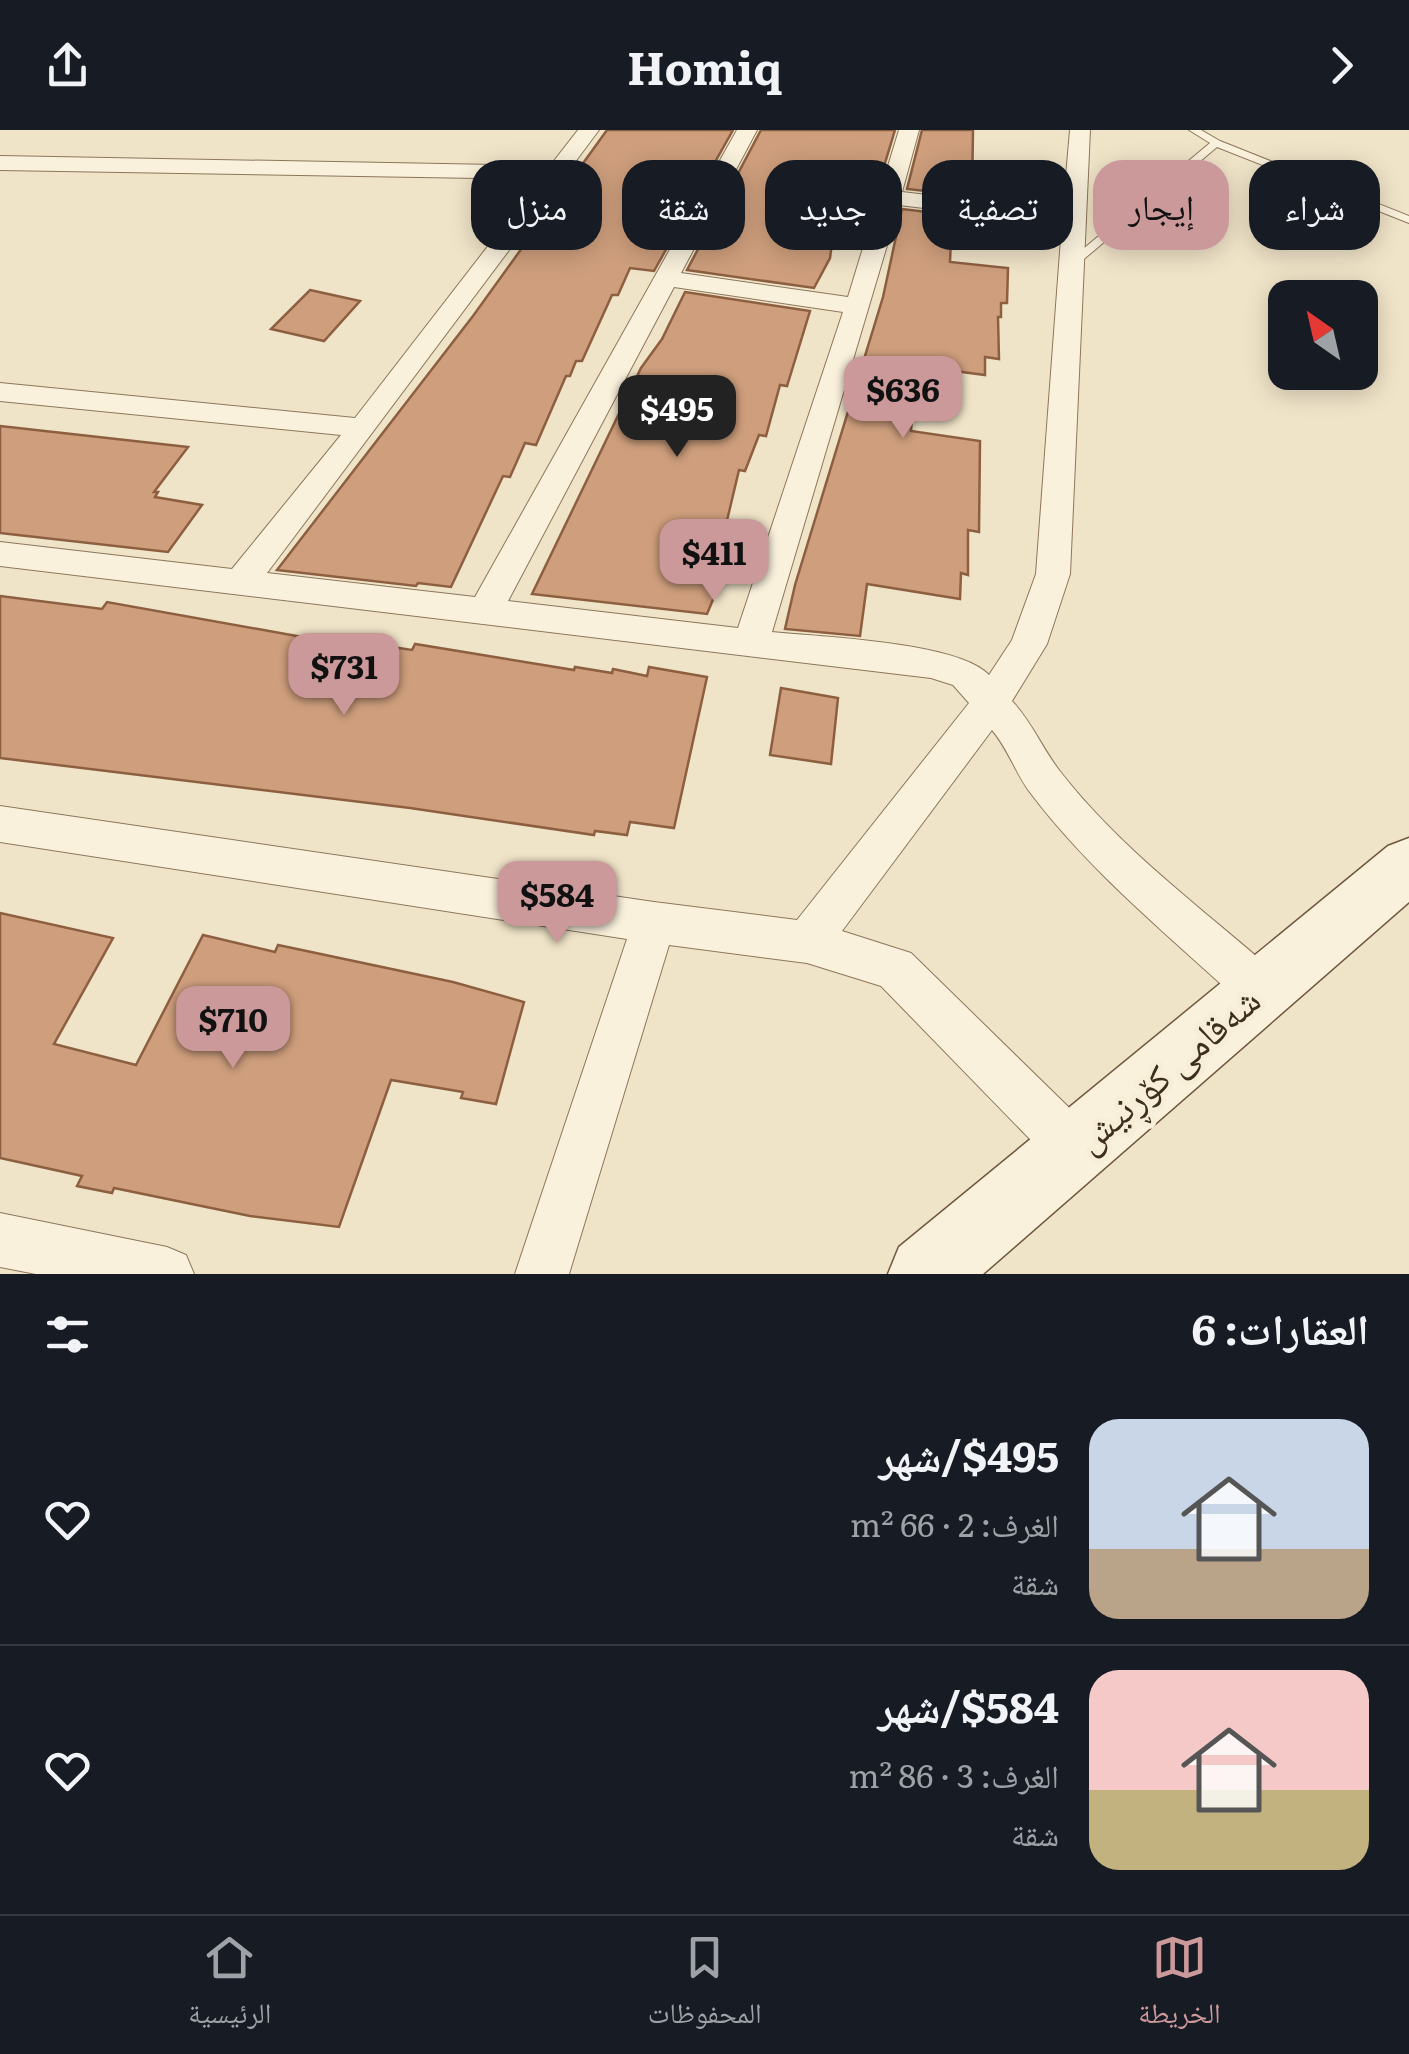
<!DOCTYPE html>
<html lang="ar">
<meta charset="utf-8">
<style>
body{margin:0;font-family:Literata,"Noto Naskh Arabic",serif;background:#242831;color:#f1f3f6;direction:rtl;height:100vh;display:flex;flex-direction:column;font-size:38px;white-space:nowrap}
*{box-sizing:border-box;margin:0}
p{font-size:32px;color:#9ea1a6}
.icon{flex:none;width:55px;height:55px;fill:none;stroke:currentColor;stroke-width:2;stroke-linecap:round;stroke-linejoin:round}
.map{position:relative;height:1144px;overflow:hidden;direction:ltr}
.side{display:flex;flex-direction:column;background:#171b24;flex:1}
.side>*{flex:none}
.guide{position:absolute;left:30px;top:30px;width:1350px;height:90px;direction:rtl;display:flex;gap:20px}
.needle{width:65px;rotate:326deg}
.buttons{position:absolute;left:1268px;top:150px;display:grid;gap:20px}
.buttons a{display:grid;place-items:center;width:110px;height:110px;border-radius:20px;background:#171b24;box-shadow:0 5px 25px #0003;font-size:50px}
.price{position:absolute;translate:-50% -85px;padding:0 22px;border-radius:20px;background:#cc999b;color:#111;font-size:32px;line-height:65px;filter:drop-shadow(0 2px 5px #0008)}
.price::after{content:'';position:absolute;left:50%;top:60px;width:30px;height:22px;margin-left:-15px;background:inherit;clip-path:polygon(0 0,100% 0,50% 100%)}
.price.selected{background:#222;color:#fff}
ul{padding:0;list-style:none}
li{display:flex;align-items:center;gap:30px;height:250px;padding:0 40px}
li+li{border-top:2px solid #363941}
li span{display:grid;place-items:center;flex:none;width:280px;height:200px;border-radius:30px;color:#555}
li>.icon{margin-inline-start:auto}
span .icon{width:120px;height:120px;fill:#fffc;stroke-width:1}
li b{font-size:42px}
h2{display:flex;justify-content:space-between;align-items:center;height:120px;padding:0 40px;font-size:42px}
.chip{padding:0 35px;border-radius:30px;background:#171b24;box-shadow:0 5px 25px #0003;font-size:35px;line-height:90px}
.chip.selected{background:#cc999b;color:#111}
header{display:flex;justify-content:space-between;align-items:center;height:130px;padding:0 40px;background:#171b24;font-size:45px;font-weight:700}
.tabs{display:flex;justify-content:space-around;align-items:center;height:140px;border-top:2px solid #363941;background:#171b24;font-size:28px;color:#9ea1a6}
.tabs a{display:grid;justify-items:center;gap:5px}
.tabs .selected{color:#cc999b}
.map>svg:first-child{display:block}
.building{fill:#cf9f7d;stroke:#8d5f41;stroke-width:2.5}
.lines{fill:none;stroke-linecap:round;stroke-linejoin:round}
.service-casing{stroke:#8d765c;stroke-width:2}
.minor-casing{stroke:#8d765c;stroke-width:2}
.secondary-casing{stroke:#6f573f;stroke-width:3}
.service{fill:#faf1dc;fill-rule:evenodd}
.minor{fill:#faf1dc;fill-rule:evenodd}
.secondary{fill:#faf1dc;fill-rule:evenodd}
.labels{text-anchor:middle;stroke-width:10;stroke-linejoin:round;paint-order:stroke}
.near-street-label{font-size:38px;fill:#3d2e20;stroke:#f7eed8}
</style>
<header><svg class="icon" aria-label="forward" viewBox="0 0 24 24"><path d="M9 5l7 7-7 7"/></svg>Homiq<svg class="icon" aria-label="share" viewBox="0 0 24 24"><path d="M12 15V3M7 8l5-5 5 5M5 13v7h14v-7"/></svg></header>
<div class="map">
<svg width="1409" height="1144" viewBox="0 0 1409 1144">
<rect width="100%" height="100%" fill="#f0e4c8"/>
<g class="building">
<polygon points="607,0 733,0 654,141 630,138 618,165 612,165 582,231 576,231 570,246 566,246 536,315 525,313 510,347 503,346 451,457 418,453 416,456 277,440 473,186"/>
<polygon points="761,0 895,0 862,109 833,106 830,128 814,158 687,140"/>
<polygon points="922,0 973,0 972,66 907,59"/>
<polygon points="902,79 952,85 950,132 1008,138 1007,173 1001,173 1001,187 998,187 999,229 985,227 985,245 916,236 911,301 980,311 979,402 968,400 968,445 961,443 960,469 867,454 860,506 785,499 795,455 883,167"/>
<polygon points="310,160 360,171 324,211 271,199"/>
<polygon points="685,162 810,181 787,256 780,255 766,306 759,305 745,341 739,340 720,420 733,422 707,484 532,464 641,238 662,209"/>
<polygon points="0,296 188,317 154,362 158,362 155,367 202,375 168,422 0,403"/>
<polygon points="0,466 102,479 107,472 319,510 321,506 412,520 415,514 574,540 575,537 612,543 613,539 647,546 649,537 707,547 674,698 630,692 627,705 595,701 594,705 410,678 0,628"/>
<polygon points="781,558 838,568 831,634 770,625"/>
<polygon points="0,783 113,808 54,914 136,935 203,805 275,822 278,815 453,852 524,872 496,974 461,968 463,962 391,950 339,1097 250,1086 114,1058 112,1063 77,1056 82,1046 0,1028"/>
</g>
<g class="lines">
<g class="service-casing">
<polygon id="service" points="1189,0 1201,0 1220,11 1409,86 1409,93 1217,17 1078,134 1070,134 1070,130 1210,13"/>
</g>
<g class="minor-casing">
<g id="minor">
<path d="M578,0H599L267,443L475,467L737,0H757L681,143L848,167L899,0H919L902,62L1063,81L1070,0H1090L1070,444L1047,514L1012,571C1032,592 1042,618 1059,640C1119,718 1204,780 1277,844L1284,860L1277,876L1261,882L1245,876C1173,809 1092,744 1032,665C1016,645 1009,620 992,600L842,801L911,823L1093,1001L1100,1019L1093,1037L1075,1044L1057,1037L881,856L807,833L669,815L569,1144H515L627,809L0,712V676L654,772L797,790L969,573L953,555L931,548L0,436V412L232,439L341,305L0,271V253L355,288L540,49L0,40V26L550,36ZM899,75L1062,95L1036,444L1012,510L989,545C959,512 821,507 772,502ZM674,157L843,182L738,498L508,471Z"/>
<polygon points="0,1083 167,1117 186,1125 194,1144 36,1144 0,1137"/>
</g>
</g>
<g class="secondary-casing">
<polygon id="secondary" points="1409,708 1409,772 983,1144 888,1144 899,1117 1388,716"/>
</g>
<use href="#service" class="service"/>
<use href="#minor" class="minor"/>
<use href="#secondary" class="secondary"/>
</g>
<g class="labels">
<g class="near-street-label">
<text transform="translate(1168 940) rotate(-41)" y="13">شەقامی کۆڕنیش</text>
</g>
</g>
</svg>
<div class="buttons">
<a><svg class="needle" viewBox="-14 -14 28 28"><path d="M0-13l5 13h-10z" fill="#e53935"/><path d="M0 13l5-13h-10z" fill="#9ea1a6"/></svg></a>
</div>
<b class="price" style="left:903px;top:311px">$636</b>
<b class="price selected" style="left:677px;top:330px">$495</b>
<b class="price" style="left:714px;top:474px">$411</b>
<b class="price" style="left:344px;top:588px">$731</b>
<b class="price" style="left:557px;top:816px">$584</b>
<b class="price" style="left:233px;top:941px">$710</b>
<div class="guide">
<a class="chip">شراء</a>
<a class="chip selected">إيجار</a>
<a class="chip">تصفية</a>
<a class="chip">جديد</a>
<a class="chip">شقة</a>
<a class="chip">منزل</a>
</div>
</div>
<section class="side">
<h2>العقارات: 6<svg class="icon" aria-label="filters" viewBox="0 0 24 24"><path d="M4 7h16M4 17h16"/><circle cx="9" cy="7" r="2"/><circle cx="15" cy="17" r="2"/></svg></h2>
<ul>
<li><span style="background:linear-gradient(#c9d6e8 65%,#b9a48a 0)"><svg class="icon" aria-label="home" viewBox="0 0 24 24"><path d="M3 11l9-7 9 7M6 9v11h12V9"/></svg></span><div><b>$495/شهر</b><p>الغرف: 2 · 66 m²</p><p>شقة</p></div><svg class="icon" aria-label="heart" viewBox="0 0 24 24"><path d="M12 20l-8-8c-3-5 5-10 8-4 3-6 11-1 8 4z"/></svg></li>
<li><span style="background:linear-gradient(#f6c9c9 60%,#c2b280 0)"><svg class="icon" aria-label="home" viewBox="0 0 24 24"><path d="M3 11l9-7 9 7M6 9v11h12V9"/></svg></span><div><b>$584/شهر</b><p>الغرف: 3 · 86 m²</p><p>شقة</p></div><svg class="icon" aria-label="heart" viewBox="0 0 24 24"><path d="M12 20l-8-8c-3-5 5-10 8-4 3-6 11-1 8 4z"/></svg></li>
</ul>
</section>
<nav class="tabs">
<a class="selected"><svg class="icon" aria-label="map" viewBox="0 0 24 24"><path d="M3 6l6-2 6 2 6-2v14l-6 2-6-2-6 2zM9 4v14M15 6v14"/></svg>الخريطة</a>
<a><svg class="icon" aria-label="saved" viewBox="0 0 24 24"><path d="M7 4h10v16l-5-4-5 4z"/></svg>المحفوظات</a>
<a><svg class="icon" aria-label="home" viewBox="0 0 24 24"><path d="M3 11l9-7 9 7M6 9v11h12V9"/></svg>الرئيسية</a>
</nav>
